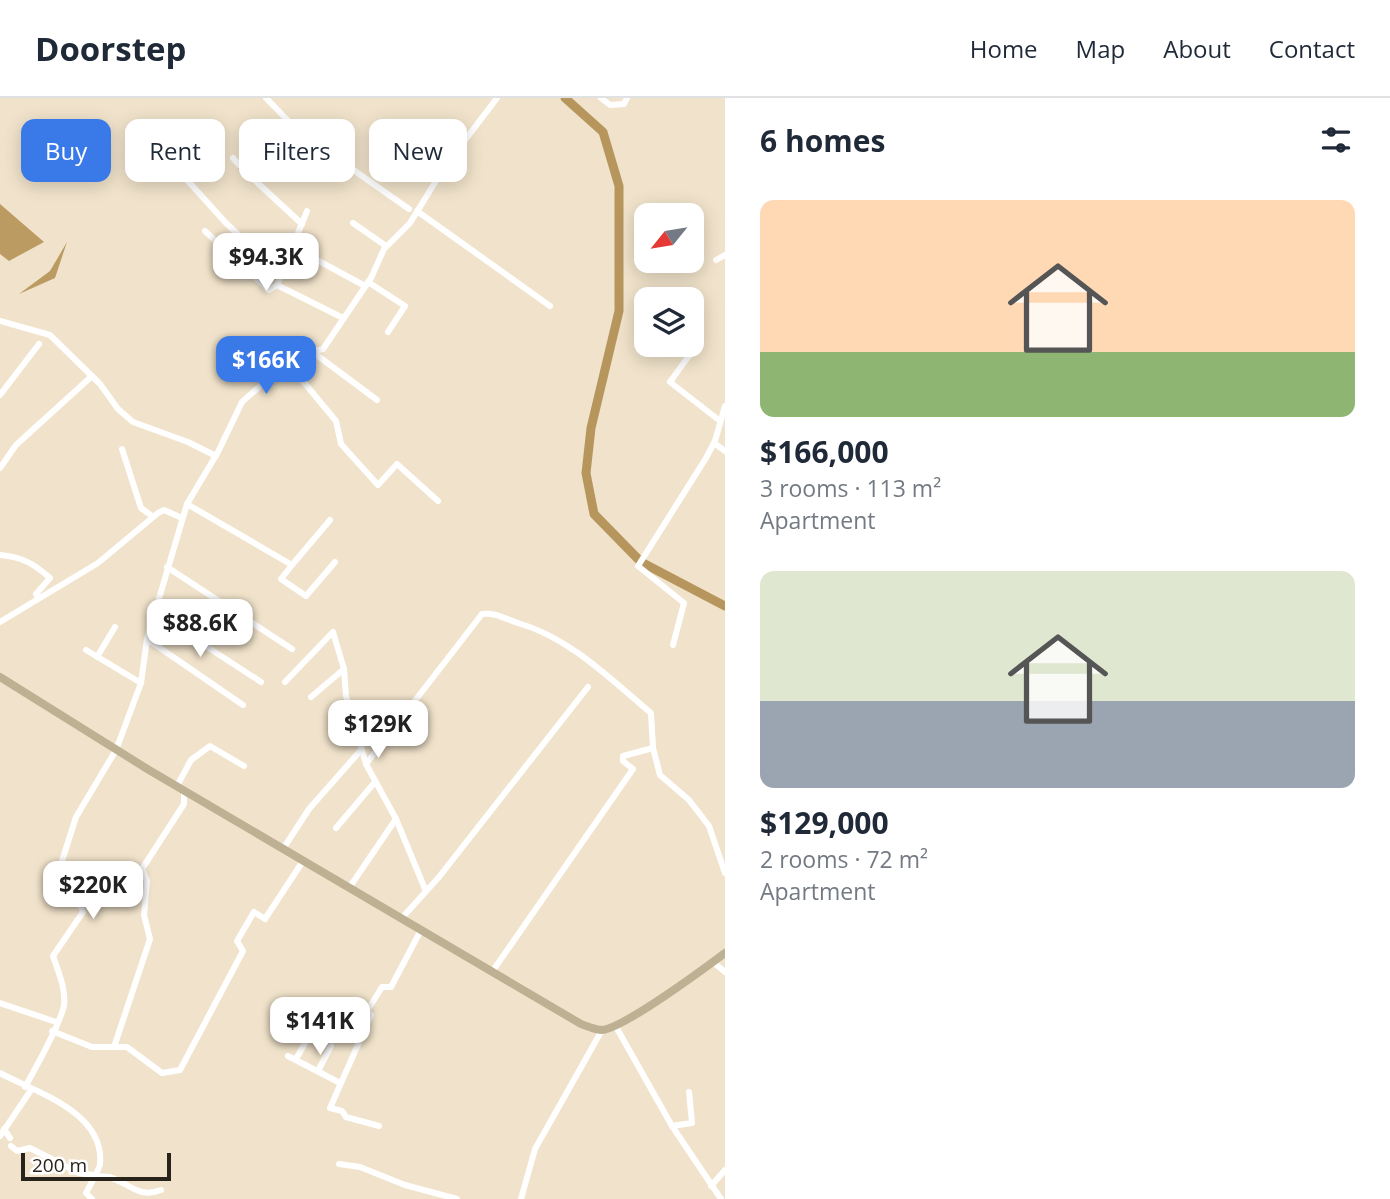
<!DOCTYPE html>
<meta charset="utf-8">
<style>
body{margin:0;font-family:"Open Sans",sans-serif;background:#f2f2f3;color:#1f2937;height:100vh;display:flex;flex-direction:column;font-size:26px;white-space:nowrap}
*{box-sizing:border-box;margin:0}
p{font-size:23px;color:#747a83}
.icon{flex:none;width:38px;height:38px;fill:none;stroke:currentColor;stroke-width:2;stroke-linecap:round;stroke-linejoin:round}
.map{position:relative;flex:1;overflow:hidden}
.panel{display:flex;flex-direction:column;background:#fff;width:665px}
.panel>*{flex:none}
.top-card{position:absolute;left:21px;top:21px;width:598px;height:63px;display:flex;gap:14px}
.needle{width:46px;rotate:240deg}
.buttons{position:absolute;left:634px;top:105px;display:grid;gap:14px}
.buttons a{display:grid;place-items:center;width:70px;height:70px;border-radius:14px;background:#fff;box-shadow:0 4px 18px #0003;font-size:35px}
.scale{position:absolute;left:21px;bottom:18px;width:150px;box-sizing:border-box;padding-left:7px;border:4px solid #28231a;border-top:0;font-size:19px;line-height:24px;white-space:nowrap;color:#28231a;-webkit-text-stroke:5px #fff;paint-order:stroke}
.price{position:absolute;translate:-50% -60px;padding:0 16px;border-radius:14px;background:#fff;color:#222;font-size:23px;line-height:46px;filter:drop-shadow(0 2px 4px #0008)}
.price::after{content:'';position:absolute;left:50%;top:42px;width:21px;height:16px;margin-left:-10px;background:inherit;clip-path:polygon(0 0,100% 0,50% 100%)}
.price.selected{background:#397ae8;color:#fff}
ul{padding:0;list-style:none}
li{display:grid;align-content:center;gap:14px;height:371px;padding:0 35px}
li span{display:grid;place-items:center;height:217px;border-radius:14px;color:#555}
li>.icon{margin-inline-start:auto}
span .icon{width:126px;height:126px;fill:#fffc;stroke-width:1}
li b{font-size:30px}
h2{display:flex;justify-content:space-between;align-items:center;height:84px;padding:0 35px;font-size:30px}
.chip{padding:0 24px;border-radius:14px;background:#fff;box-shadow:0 4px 18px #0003;font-size:24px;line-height:63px}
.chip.selected{background:#397ae8;color:#fff}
header{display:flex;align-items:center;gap:42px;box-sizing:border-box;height:98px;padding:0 35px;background:#fff;border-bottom:2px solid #e0e1e3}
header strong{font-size:33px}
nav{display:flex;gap:38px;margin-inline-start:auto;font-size:24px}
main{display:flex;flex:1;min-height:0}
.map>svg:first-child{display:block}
.forest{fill:#bb9b62}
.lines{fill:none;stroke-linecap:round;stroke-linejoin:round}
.river{stroke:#b7965e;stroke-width:9}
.minor-tunnel{stroke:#c9bda8;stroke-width:6;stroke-dasharray:6 3;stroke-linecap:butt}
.minor{stroke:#fff;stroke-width:6}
.secondary{stroke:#beb092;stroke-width:8}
</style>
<header>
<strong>Doorstep</strong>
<nav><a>Home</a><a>Map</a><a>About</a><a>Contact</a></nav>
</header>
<main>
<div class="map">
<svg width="725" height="1101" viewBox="0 0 725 1101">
<rect width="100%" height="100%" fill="#f1e3cb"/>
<g class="forest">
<polygon points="0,106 44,144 9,163 0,156"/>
<polygon points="67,144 55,180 19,196 50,173"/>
</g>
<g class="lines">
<polyline class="river" points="565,0 603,34 619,88 619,213 591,330 586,375 594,416 641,464 725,508"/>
<polyline class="minor-tunnel" points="239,67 249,77"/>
<g class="minor">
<polyline points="266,0 298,33 409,111"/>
<polyline points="601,0 610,7 624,6 627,0"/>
<polyline points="377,27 444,69"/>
<polyline points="424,40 452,59"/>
<polyline points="233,60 239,67"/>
<polyline points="168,61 226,125 281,177 277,187 343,220"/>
<polyline points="249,77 302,126"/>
<polyline points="307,113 294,145 295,150 365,188"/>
<polyline points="417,113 550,208"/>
<polyline points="353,125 386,148"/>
<polyline points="205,133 269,192 277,187"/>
<polyline points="716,162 725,157"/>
<polyline points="368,184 405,208 388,234"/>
<polyline points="0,223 50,237 100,286 118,311 133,324 188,344 216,358"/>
<polyline points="696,248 670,284 720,323"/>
<polyline points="314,255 377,302"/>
<polyline points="287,264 336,323 341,346 378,387 397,366 438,403"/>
<polyline points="0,297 39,246"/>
<polyline points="714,345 725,353"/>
<polyline points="122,351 141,410 152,418"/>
<polyline points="0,370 16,347 92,278"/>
<polyline points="187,406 292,467 281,481 306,498 335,464"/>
<path d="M0,457C22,459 33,465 50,480L36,496L38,500"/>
<polyline points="292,467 330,422"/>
<polyline points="167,469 292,551"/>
<polyline points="155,515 261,584"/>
<polyline points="0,524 98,465 158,415 164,412 182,420"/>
<polyline points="147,541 243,607"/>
<polyline points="673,547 684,505 638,468 706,360 715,343 725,308"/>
<polyline points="86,552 141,585"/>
<polyline points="97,559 115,529"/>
<polyline points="285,584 333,534 344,571 346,598 366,666 396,721 425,791"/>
<polyline points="311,599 344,571"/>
<polyline points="653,650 660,677 689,702 709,728 725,775"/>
<path d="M366,666L482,516C495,514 505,521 518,525C570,540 609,580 651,615L653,650L623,658V663L633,671L492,874"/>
<polyline points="177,688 191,662 210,648 244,668"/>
<polyline points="336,730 375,684"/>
<polyline points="283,751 309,711 361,652"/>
<polyline points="349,790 396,721"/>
<polyline points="401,821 439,779 588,589"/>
<polyline points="713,864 725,874"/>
<polyline points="0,905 56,924"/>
<polyline points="615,927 672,1028 721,1101"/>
<polyline points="52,933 92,949 127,949 162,975 180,972 243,853 237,843 254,814 265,821 303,763"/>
<polyline points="114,949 150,841 144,817 147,783 142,771 184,706 184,692"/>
<polyline points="288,958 340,985"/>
<polyline points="296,961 309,938"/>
<polyline points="318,973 331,948"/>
<path d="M0,975C35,994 105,1014 100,1066C100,1070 89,1089 86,1095L92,1101"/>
<path d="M25,989C34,973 61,924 64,907C66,891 58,873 53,858L83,814L80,806L66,800L56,782L76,719L116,652L141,585L147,541L187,406L218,354L242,304L294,258L323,251L371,180L384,151L410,125L444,70L497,0"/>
<polyline points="379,1028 346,1019 342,1013 330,1010 371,917 367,913 382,889 391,889 421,832"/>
<polyline points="672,1028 692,1025 689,994"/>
<polyline points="4,1031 10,1040"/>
<polyline points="0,1038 31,992"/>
<polyline points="11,1048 17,1053 30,1050 79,1075 93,1077"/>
<polyline points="339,1066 360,1069 405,1087 457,1101"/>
<path d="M92,1079C97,1079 104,1078 109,1079C130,1085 138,1101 161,1092"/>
<polyline points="711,1088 725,1072"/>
<polyline points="521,1101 535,1051 602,932"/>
</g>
<path class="secondary" d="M0,579L149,672L581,926C587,928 596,932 602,932C624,930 705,870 725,855"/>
</g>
</svg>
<div class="buttons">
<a><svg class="needle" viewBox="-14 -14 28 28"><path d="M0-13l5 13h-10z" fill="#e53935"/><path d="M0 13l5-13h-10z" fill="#747a83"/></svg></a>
<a><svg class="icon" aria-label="layers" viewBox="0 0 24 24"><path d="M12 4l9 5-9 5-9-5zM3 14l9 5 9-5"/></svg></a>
</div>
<div class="scale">200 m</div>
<b class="price" style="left:266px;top:195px">$94.3K</b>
<b class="price selected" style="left:266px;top:298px">$166K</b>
<b class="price" style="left:200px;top:561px">$88.6K</b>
<b class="price" style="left:378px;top:662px">$129K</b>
<b class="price" style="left:93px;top:823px">$220K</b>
<b class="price" style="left:320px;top:959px">$141K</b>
<div class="top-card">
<a class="chip selected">Buy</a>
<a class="chip">Rent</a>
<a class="chip">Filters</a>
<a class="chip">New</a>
</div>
</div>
<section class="panel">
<h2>6 homes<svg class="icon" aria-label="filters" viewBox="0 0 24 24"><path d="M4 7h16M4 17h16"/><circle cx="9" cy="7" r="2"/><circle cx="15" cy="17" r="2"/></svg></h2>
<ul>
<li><span style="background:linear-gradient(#ffd9b3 70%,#8fb573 0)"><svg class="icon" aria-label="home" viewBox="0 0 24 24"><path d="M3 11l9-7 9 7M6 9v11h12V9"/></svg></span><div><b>$166,000</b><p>3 rooms · 113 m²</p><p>Apartment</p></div></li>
<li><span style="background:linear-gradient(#dfe7d0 60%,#9aa5b1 0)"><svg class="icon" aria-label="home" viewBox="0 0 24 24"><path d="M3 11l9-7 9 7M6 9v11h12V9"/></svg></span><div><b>$129,000</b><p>2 rooms · 72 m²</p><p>Apartment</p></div></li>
</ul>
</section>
</main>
